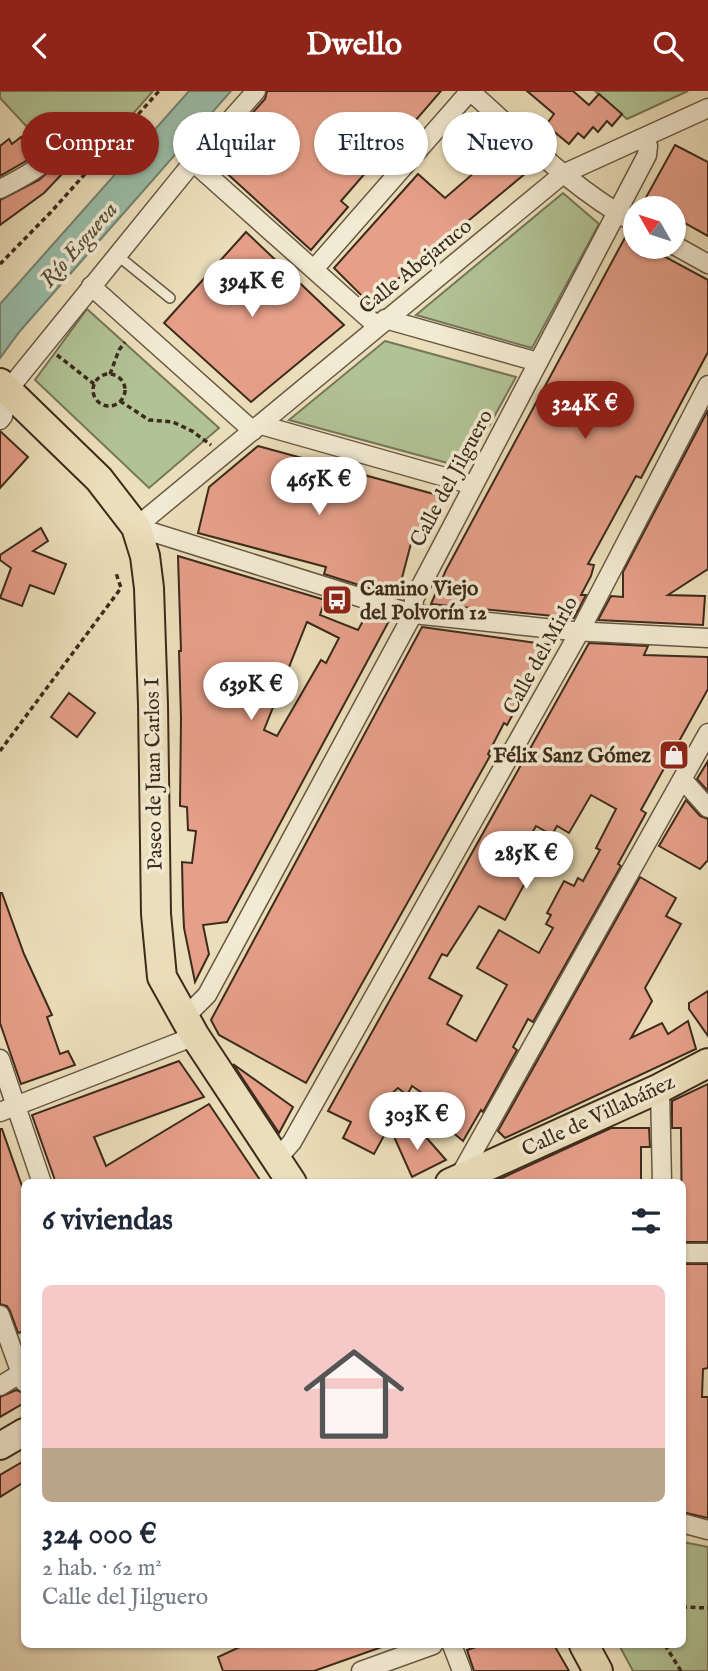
<!DOCTYPE html>
<html lang="es">
<meta charset="utf-8">
<style>
body{margin:0;font-family:"IM FELL English",serif;background:#f2f2f3;color:#1f2937;height:100vh;display:flex;flex-direction:column;font-size:26px;white-space:nowrap}
*{box-sizing:border-box;margin:0}
p{font-size:23px;color:#747a83}
.icon{flex:none;width:38px;height:38px;fill:none;stroke:currentColor;stroke-width:2;stroke-linecap:round;stroke-linejoin:round}
.map{position:relative;flex:1;overflow:hidden}
.sheet{position:absolute;left:21px;top:1088px;width:665px;height:469px;display:flex;flex-direction:column;background:#fff;border-radius:10px;box-shadow:0 2px 5px #0004}
.sheet>*{flex:none}
.banner{position:absolute;left:21px;top:21px;width:667px;height:63px;display:flex;gap:14px}
.needle{width:46px;rotate:309deg}
.fabs{position:absolute;left:623px;top:105px;display:grid;gap:14px}
.fabs a{display:grid;place-items:center;width:63px;height:63px;border-radius:50%;background:#fff;box-shadow:0 2px 5px #0004;font-size:35px}
.price{position:absolute;translate:-50% -60px;padding:0 16px;border-radius:24px;background:#fff;color:#222;font-size:23px;line-height:46px;filter:drop-shadow(0 2px 4px #0008)}
.price::after{content:'';position:absolute;left:50%;top:42px;width:21px;height:16px;margin-left:-10px;background:inherit;clip-path:polygon(0 0,100% 0,50% 100%)}
.price.current{background:#8f2418;color:#fff}
ul{padding:0;list-style:none}
li{display:grid;align-content:center;gap:14px;height:371px;padding:0 21px}
li+li{border-top:2px solid #e0e1e3}
li span{display:grid;place-items:center;height:217px;border-radius:10px;color:#555}
li>.icon{margin-inline-start:auto}
span .icon{width:126px;height:126px;fill:#fffc;stroke-width:1}
li b{font-size:30px}
h2{display:flex;justify-content:space-between;align-items:center;height:84px;padding:0 21px;font-size:30px}
.tag{padding:0 24px;border-radius:32px;background:#fff;box-shadow:0 2px 5px #0004;font-size:24px;line-height:63px}
.tag.current{background:#8f2418;color:#fff}
header{display:flex;justify-content:space-between;align-items:center;height:91px;padding:0 21px;background:#8f2418;color:#fff;font-size:32px;font-weight:800}
.map>svg:first-child{display:block}
.green{fill:#b1c295;stroke:#767658;stroke-width:2}
.water{fill:#9abda9;stroke:#748370;stroke-width:2}
.building{fill:#e69f89;stroke:#3c2b1b;stroke-width:2;fill-rule:evenodd}
.lines{fill:none;stroke-linecap:round;stroke-linejoin:round}
.lane-casing{stroke:#685843;stroke-width:12}
.street-casing{stroke:#685843;stroke-width:21}
.secondary-casing{stroke:#3c2b1b;stroke-width:30}
.primary-casing{stroke:#3c2b1b;stroke-width:32}
.path{stroke:#3c2b1b;stroke-width:3.5;stroke-dasharray:5 3.5;stroke-linecap:butt}
.lane{stroke:#f2ead2;stroke-width:9}
.street{stroke:#f2ead2;stroke-width:18}
.secondary{stroke:#f2ead2;stroke-width:26}
.primary{stroke:#ebdeba;stroke-width:28}
.labels{text-anchor:middle;stroke-width:7;stroke-linejoin:round;paint-order:stroke}
.street-label{font-size:21px;fill:#3c2b1b;stroke:#f2ead2}
.poi-label{font-size:21px;font-weight:bold;fill:#3c2b1b;stroke:#f2ead2;text-anchor:start}
.water-label{font-size:23px;font-style:italic;fill:#54503e;stroke:#f2ead2}
</style>
<header><svg class="icon" aria-label="back" viewBox="0 0 24 24"><path d="M15 5l-7 7 7 7"/></svg>Dwello<svg class="icon" aria-label="search" viewBox="0 0 24 24"><circle cx="10" cy="10" r="6"/><path d="M15 15l6 6"/></svg></header>
<div class="map">
<svg width="708" height="1580" viewBox="0 0 708 1580">
<rect width="100%" height="100%" fill="#ebdeba"/>
<filter id="stains"><feTurbulence type="fractalNoise" baseFrequency=".00286" numOctaves="4"/><feColorMatrix values="0 0 0 0 .2 0 0 0 0 .09 0 0 0 0 .02 0 0 0 .5 -.17"/></filter>
<radialGradient id="worn" r=".72"><stop offset=".6" stop-color="#630" stop-opacity="0"/><stop offset="1" stop-color="#630" stop-opacity=".3"/></radialGradient>
<g class="green">
<polygon points="0,0 153,0 117,41 71,42 52,24 38,37 33,31 27,36 0,7"/>
<polygon points="595,0 688,0 627,28"/>
<polygon points="563,102 599,133 532,257 416,224"/>
<polygon points="87,218 219,337 149,397 35,289"/>
<polygon points="385,250 516,286 466,377 289,329"/>
<polygon points="683,1451 708,1456 708,1580 633,1580 619,1554 682,1554"/>
</g>
<polygon class="water" points="189,0 231,0 20,240 0,267 0,213"/>
<g class="building">
<polygon points="267,0 441,0 389,60 386,58 341,110 348,116 311,159 211,68 265,8"/>
<polygon points="527,0 573,0 589,14 599,3 622,23 612,35 607,30 598,41 593,36 584,47 578,42 569,53 546,34 554,23"/>
<polygon points="472,22 484,37 486,35 532,77 369,212 334,177 418,83 445,107 482,75 464,53 461,55 452,43"/>
<polygon points="21,46 33,66 0,85 0,55 9,48 12,53"/>
<polygon points="675,54 708,71 708,145 674,126 674,117 657,117 644,110"/>
<polygon points="73,59 79,65 44,102 0,134 0,109 39,89"/>
<polygon points="246,141 344,234 251,311 164,232"/>
<polygon points="628,141 635,143 635,156 647,156 708,189 708,261 641,387 636,385 588,473 594,474 591,485 581,504 586,504 574,527 431,513 446,479"/>
<polygon points="708,319 708,478 668,504 705,505 703,534 598,529 611,505 623,506 623,481"/>
<polygon points="0,340 28,366 0,397"/>
<polygon points="258,355 441,405 421,443 414,441 397,506 324,483 326,476 198,442 209,396"/>
<polygon points="41,437 48,450 33,460 66,473 54,503 30,494 22,515 0,507 11,477 0,469 0,464"/>
<path d="M178,465L325,509L320,524L358,539L368,521L390,528L227,831L203,834L209,863L195,891L184,837L183,815L182,771L192,772L196,740L188,739L187,716L180,715L181,627L179,560H181ZM307,531L339,547L326,572L321,569L277,645L264,639Z"/>
<polygon points="422,536 551,554 507,634 504,632 488,663 490,665 306,992 219,944 211,929"/>
<path d="M589,552L648,555L644,564L708,566V598L641,719L646,722L618,773L621,775L533,931L528,928L513,956L517,959L483,1021L481,1019L463,1050L438,1029L445,1018L412,995L407,1004L398,997L389,1005L399,1017L374,1063L343,1047L351,1031L328,1020ZM591,704L616,718L596,757L600,759L583,790L578,787L574,795L564,790L547,822L551,824L546,833L553,837L539,862L499,839L477,877L507,894L476,950L447,933L462,905L429,887L442,863L447,865L479,815L505,829L538,768L522,760L536,735L552,744L557,735L569,742Z"/>
<polygon points="69,602 95,622 77,646 51,626"/>
<polygon points="708,670 708,700 697,688"/>
<polygon points="686,709 700,725 708,728 708,769 700,778 659,755"/>
<polygon points="640,786 676,807 666,825 681,833 645,897 652,910 631,947 662,932 668,943 688,930 696,958 505,1047 498,1040"/>
<polygon points="0,802 2,802 24,863 52,924 47,926 60,963 68,960 75,974 21,993 0,932"/>
<polygon points="708,900 708,945 689,918 689,912"/>
<polygon points="179,970 204,1006 94,1046 106,1075 209,1013 262,1092 56,1092 32,1024"/>
<polygon points="233,973 293,1016 279,1042"/>
<polygon points="708,993 708,1151 682,1151 681,1037 672,1037 672,1010"/>
<polygon points="611,1037 649,1037 650,1056 641,1056 641,1092 491,1092"/>
<polygon points="0,1038 2,1038 24,1101 24,1240 18,1242 10,1220 7,1215 0,1213"/>
<polygon points="391,1039 425,1045 446,1069 412,1086"/>
<polygon points="682,1173 708,1173 708,1277 703,1278 702,1306 708,1306 708,1427 682,1421"/>
<polygon points="16,1299 24,1302 24,1312 0,1326 0,1306"/>
<polygon points="24,1370 24,1391 0,1406 0,1384"/>
<polygon points="244,1554 381,1554 382,1556 314,1580 223,1580 218,1566"/>
<polygon points="482,1554 554,1554 569,1580 474,1580 467,1559"/>
</g>
<g class="lines">
<g class="lane-casing">
<polyline id="lane" points="117,164 170,207"/>
</g>
<g class="street-casing">
<g id="street">
<path d="M470,0C523,47 573,98 635,132"/>
<polyline points="193,71 377,235"/>
<path d="M0,98C22,87 44,75 61,56"/>
<polyline points="674,154 708,173"/>
<polyline points="314,178 470,0"/>
<polyline points="91,195 253,340"/>
<polyline points="385,228 538,271"/>
<polyline points="0,329 3,325 8,299 193,71 256,0"/>
<polyline points="261,334 473,394"/>
<polyline points="136,436 563,83 708,17"/>
<polyline points="136,436 413,523 573,540 708,547"/>
<polyline points="683,689 708,717"/>
<polyline points="184,927 207,904 413,523 414,508 647,64 648,55 641,49"/>
<polyline points="0,968 42,1092"/>
<polyline points="660,997 662,1092"/>
<polyline points="0,1021 195,945"/>
<polyline points="277,1068 292,1051 580,540 708,294"/>
<polyline points="458,1088 708,642"/>
<polyline points="682,1162 708,1162"/>
<polyline points="0,1224 24,1291"/>
<polyline points="0,1295 21,1282"/>
<polyline points="682,1432 708,1439"/>
<polyline points="452,1554 462,1580"/>
<polyline points="361,1580 433,1554"/>
</g>
</g>
<g class="secondary-casing">
<polyline id="secondary" points="0,1355 24,1341"/>
</g>
<g class="primary-casing">
<g id="primary">
<polyline points="0,292 99,388 136,436 145,465 149,497 153,614 156,823 162,886 195,945 292,1092"/>
<polyline points="450,1092 660,997 708,972"/>
<polyline points="584,1554 598,1580"/>
</g>
</g>
<g class="path">
<polyline points="0,173 51,121 159,0"/>
<polyline points="57,264 94,293"/>
<polyline points="110,283 119,259 125,251"/>
<circle cx="109" cy="299" r="16"/>
<polyline points="120,310 149,329 173,331 192,340 211,354"/>
<polyline points="0,660 121,497 116,482"/>
<polyline points="682,1516 708,1517"/>
<polyline points="665,1554 681,1580"/>
</g>
<use href="#lane" class="lane"/>
<use href="#street" class="street"/>
<use href="#secondary" class="secondary"/>
<use href="#primary" class="primary"/>
</g>
<defs>
<g id="bus-square" transform="scale(1.575)"><rect x="-9" y="-9" width="18" height="18" rx="4" fill="#8f2418" stroke="#f2ead2"/><path d="M-5-6H5V4H4V6H2V4H-2V6H-4V4H-5ZM-3.5-4V0h7V-4ZM-3.5 1.2v1.5H-2V1.2ZM2 1.2v1.5H3.5V1.2Z" fill="#fff"/></g>
<g id="shop-square" transform="scale(1.575)"><rect x="-9" y="-9" width="18" height="18" rx="4" fill="#8f2418" stroke="#f2ead2"/><path d="M-5-2.5h2.3a2.7 3.5 0 0 1 5.4 0H5L5.5 6h-11ZM-1.5-2.5h3a1.5 2.3 0 0 0-3 0Z" fill="#fff"/></g>
</defs>
<g fill-rule="evenodd">
<use href="#bus-square" x="337" y="509"/>
<use href="#shop-square" x="674" y="664"/>
</g>
<g class="labels">
<g class="street-label">
<text transform="translate(415 175) rotate(-39)" y="7">Calle Abejaruco</text>
<text transform="translate(451 387) rotate(-62)" y="7">Calle del Jilguero</text>
<text transform="translate(540 564) rotate(-61)" y="7">Calle del Mirlo</text>
<text transform="translate(153 683) rotate(-91)" y="7">Paseo de Juan Carlos I</text>
<text transform="translate(598 1024) rotate(-25)" y="7">Calle de Villabáñez</text>
</g>
<g class="poi-label">
<text x="360" y="504">Camino Viejo<tspan x="360" dy="24">del Polvorín 12</tspan></text>
<text x="651" y="671" text-anchor="end">Félix Sanz Gómez</text>
</g>
<g class="water-label">
<text transform="translate(78 153) rotate(-49)" y="8">Río Esgueva</text>
</g>
</g>
<rect width="100%" height="100%" filter="url(#stains)"/>
<rect width="100%" height="100%" fill="url(#worn)"/>
</svg>
<div class="fabs">
<a><svg class="needle" viewBox="-14 -14 28 28"><path d="M0-13l5 13h-10z" fill="#e53935"/><path d="M0 13l5-13h-10z" fill="#747a83"/></svg></a>
</div>
<b class="price" style="left:252px;top:228px">394K €</b>
<b class="price current" style="left:585px;top:350px">324K €</b>
<b class="price" style="left:319px;top:426px">465K €</b>
<b class="price" style="left:251px;top:631px">639K €</b>
<b class="price" style="left:526px;top:800px">285K €</b>
<b class="price" style="left:417px;top:1061px">303K €</b>
<div class="banner">
<a class="tag current">Comprar</a>
<a class="tag">Alquilar</a>
<a class="tag">Filtros</a>
<a class="tag">Nuevo</a>
</div>
<section class="sheet">
<h2>6 viviendas<svg class="icon" aria-label="filters" viewBox="0 0 24 24"><path d="M4 7h16M4 17h16"/><circle cx="9" cy="7" r="2"/><circle cx="15" cy="17" r="2"/></svg></h2>
<ul>
<li><span style="background:linear-gradient(#f6c9c9 75%,#b9a48a 0)"><svg class="icon" aria-label="home" viewBox="0 0 24 24"><path d="M3 11l9-7 9 7M6 9v11h12V9"/></svg></span><div><b>324 000 €</b><p>2 hab. · 62 m²</p><p>Calle del Jilguero</p></div></li>
</ul>
</section>
</div>
